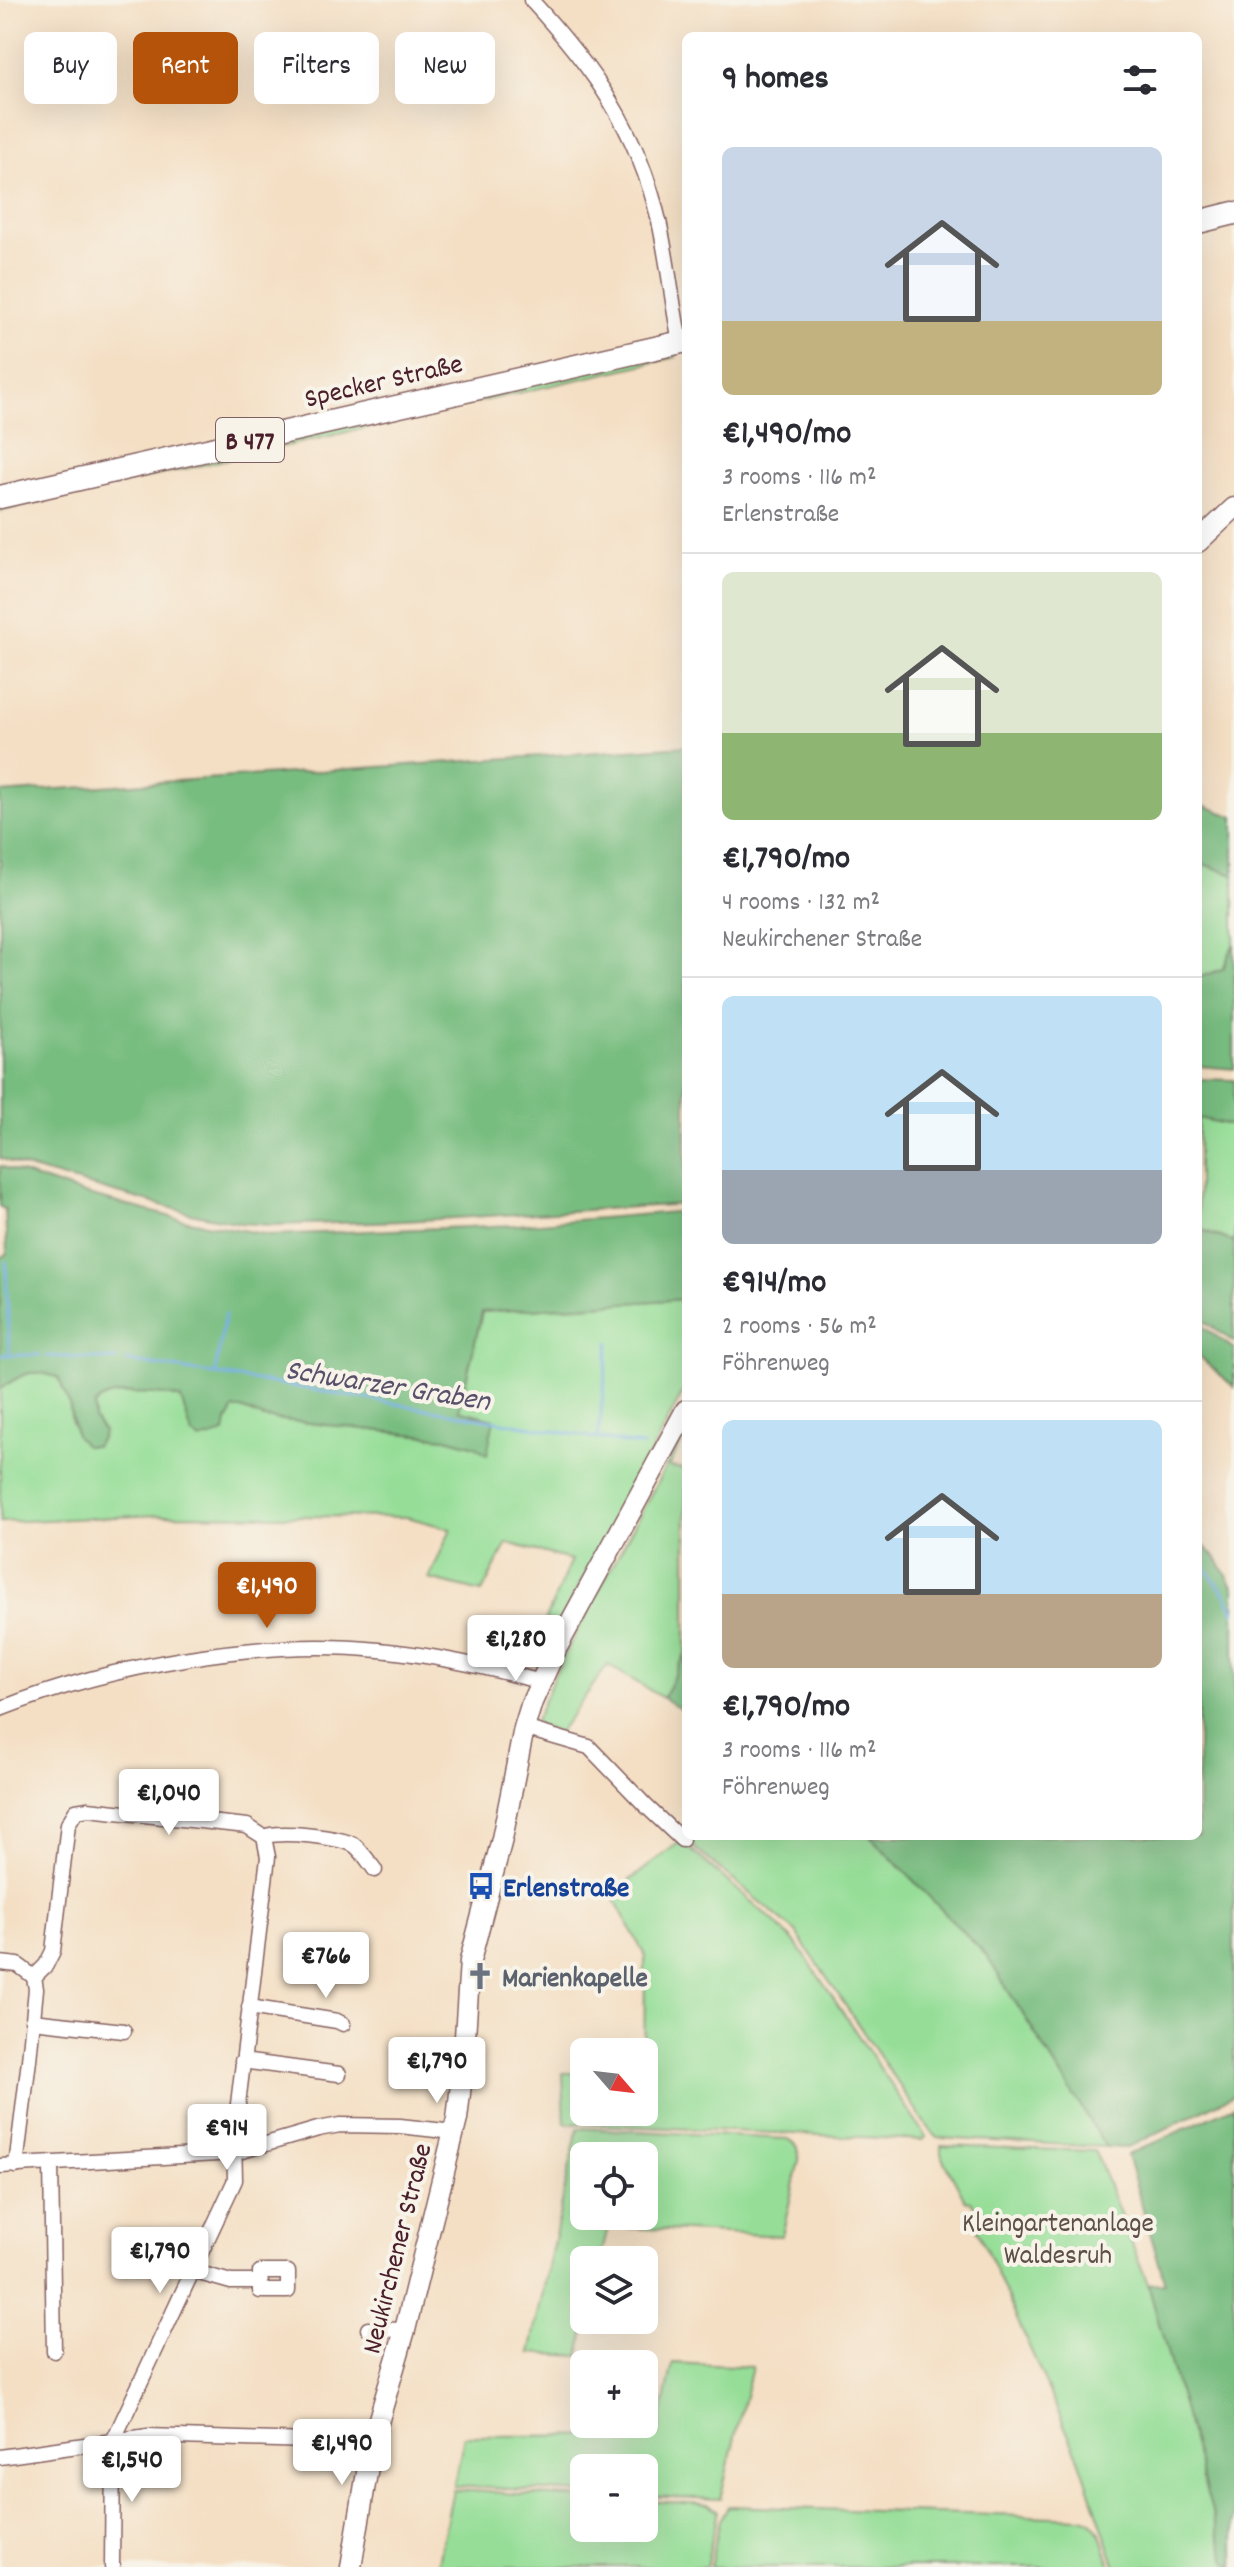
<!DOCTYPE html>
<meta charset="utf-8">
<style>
body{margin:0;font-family:Dekko,sans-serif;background:#f2f2f3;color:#2b2b33;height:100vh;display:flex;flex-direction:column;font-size:30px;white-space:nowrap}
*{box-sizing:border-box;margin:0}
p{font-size:26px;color:#7c7c81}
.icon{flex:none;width:44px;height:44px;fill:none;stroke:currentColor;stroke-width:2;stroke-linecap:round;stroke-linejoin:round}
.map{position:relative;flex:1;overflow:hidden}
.sheet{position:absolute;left:682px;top:32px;width:520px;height:1808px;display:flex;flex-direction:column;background:#fff;border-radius:12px;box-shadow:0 8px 32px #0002}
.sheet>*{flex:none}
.hud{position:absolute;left:24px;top:32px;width:538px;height:72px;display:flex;gap:16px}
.needle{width:52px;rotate:118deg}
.fabs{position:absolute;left:570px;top:2038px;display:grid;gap:16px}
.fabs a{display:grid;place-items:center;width:88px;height:88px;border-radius:12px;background:#fff;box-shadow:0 8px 32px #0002;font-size:40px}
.price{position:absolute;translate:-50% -68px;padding:0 18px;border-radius:8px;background:#fff;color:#222;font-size:26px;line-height:52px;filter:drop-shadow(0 2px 4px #0008)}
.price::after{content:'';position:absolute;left:50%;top:48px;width:24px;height:18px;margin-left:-12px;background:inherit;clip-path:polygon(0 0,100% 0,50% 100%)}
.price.active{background:#b45309;color:#fff}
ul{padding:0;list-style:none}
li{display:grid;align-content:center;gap:16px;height:424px;padding:0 40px}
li+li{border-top:2px solid #e1e1e2}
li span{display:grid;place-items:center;height:248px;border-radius:12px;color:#555}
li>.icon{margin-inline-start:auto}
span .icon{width:144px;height:144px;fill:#fffc;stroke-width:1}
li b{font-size:34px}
h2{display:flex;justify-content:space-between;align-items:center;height:96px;padding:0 40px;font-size:34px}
.tag{padding:0 28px;border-radius:12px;background:#fff;box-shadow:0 8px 32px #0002;font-size:28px;line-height:72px}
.tag.active{background:#b45309;color:#fff}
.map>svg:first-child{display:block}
.green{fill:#96de98;stroke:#707e62;stroke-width:2;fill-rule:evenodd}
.forest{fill:#78bd80;stroke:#616e56;stroke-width:2}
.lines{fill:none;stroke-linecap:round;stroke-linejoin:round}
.stream{stroke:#72ade3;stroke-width:3}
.street-casing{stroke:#866261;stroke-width:17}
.secondary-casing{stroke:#866261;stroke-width:23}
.primary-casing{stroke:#866261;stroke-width:25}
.street{stroke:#fff;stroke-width:14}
.secondary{stroke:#fff;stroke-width:20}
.primary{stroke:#fff;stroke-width:22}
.labels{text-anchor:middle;stroke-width:8;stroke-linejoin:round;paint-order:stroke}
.shield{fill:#f7f3e8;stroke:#7e5f64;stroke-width:2}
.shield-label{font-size:26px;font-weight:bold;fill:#4a1f2b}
.street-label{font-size:28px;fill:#4a1f2b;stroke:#f7f3e8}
.transit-label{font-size:28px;font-weight:bold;fill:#164399;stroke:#f7f3e8;text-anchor:start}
.worship-label{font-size:28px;font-weight:bold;fill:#5b616d;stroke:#f7f3e8;text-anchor:start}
.park-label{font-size:28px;fill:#5d4f46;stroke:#f7f3e8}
.water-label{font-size:30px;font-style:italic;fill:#58516b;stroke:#f7f3e8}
</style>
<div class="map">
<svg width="1234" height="2567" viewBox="0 0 1234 2567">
<rect width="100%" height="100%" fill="#f7f3e8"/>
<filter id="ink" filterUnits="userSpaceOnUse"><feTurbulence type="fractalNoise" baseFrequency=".0125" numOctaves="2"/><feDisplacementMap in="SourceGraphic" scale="16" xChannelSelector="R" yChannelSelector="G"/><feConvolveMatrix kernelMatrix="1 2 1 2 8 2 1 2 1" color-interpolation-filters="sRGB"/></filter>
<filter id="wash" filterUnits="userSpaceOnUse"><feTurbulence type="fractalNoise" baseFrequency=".006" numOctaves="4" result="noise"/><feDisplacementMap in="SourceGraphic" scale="32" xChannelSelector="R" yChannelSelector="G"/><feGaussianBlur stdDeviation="1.8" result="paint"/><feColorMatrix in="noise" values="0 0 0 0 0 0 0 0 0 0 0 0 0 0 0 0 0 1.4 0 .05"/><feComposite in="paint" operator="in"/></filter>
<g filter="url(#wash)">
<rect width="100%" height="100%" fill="#f4dfc4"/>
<g class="green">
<polygon points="671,350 676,357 0,511 0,503"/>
<polygon points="1198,862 1234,875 1234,943 1223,969 1198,978"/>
<polygon points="1198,1118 1234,1126 1234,1242 1198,1228"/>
<path d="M686,1299V1387L539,1661L531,1655L571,1560L507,1543L482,1592L429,1579L451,1529L407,1517L162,1515L0,1522V1389C24,1373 28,1368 58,1377L69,1403L72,1424L95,1446L101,1439L103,1431L94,1419V1406C97,1403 100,1399 104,1398C119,1390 166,1393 182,1399L186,1411L227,1421L234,1409H241L264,1418L446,1438L476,1446L459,1411L482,1312Z"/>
<polygon points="686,1429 686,1436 669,1467 686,1469 686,1653 663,1698 608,1665 558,1733 539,1726 535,1721 560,1663"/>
<polygon points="686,1834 686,1836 870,1836 986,1955 1106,2147 938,2138 928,2128 796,1932 684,1839"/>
<polygon points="681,1841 776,1923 799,1947 926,2137 923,2140 565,2123 563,2073 584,2073 584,2112 644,2112 645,1956 612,1894"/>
<path d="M578,2128L788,2139C798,2144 799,2149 799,2160L782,2236L608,2227L600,2260H584V2320H587L579,2356L530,2353ZM584,2156H644V2216H584Z"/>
<polygon points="941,2146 1095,2151 1148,2284 1226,2561 1234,2567 1116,2567 1080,2461 970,2213 975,2208 972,2202 965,2200 941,2154"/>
<polygon points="673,2363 752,2367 720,2499 644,2496 644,2468 584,2468 584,2493 454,2486 464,2436 658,2435"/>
<polygon points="453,2490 584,2498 584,2528 644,2528 644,2501 709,2504 718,2511 706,2567 437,2567"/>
<path d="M728,2506L1082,2518C1102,2522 1105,2549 1111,2567H710L720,2520Z"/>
</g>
<g class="forest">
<polygon points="686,746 686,1204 404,1221 272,1225 240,1223 190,1213 24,1167 0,1158 0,793"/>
<polygon points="1198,803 1234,817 1234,875 1198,862"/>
<polygon points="1234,943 1234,1069 1198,1066 1198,978 1223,969"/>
<polygon points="1198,1079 1234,1080 1234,1126 1198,1118"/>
<path d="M0,1166L84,1194L183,1220L270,1235L516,1225L686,1211V1299L482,1312L459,1410L494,1419L487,1455L476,1446L446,1438L264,1418L241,1409H234L227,1421L225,1433L200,1440L192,1434L181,1399C166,1393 119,1390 104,1398C100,1399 97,1403 94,1406V1419L103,1431L101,1439L95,1446H85L76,1436L69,1403L58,1377C28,1368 24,1373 0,1389V1259L7,1253L5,1209L0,1207Z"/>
<polygon points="1198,1229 1234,1242 1234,1342 1198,1317"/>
<polygon points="1198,1323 1234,1349 1234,1387 1198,1355"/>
<polygon points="1198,1540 1218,1560 1234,1588 1234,2095 1127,2148 1106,2147 986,1955 870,1836 1198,1836"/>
<polygon points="686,1653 686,1713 663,1698"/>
<polygon points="1234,2106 1234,2566 1226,2561 1148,2284 1165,2283 1127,2155"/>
</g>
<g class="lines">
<g class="stream">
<polyline points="6,1262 9,1354"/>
<polyline points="0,1355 40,1355"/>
<polyline points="47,1356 118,1360"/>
<polyline points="127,1361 285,1385 643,1446"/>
<polyline points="215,1374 225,1314"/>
<polyline points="598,1439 609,1343"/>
<polyline points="685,1453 686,1454"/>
<polyline points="1198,1559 1226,1595 1234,1612"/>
</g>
</g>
</g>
<g filter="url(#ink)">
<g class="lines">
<g class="street-casing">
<g id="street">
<path d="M531,0C594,69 637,128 659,221C668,261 672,302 680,342"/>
<path d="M0,1709C111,1665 260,1638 379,1650C433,1655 488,1667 541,1682"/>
<polyline points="524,1728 589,1747 646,1806 682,1840"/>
<path d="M264,1837C276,1830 341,1837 354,1845C362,1851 369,1862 375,1870"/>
<polyline points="0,1963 18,1965 34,1977"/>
<polyline points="34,1977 46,1965 53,1951 68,1824 76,1811 88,1809 247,1826 264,1837 268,1857 234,2137 235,2180 113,2441 112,2567"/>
<polyline points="249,2007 337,2021 343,2024"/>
<polyline points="32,2021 124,2031"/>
<polyline points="242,2061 339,2074"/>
<polyline points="51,2164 54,2351"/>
<polyline points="0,2166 235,2153 318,2129 340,2125 400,2126 454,2132"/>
<polyline points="16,2166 29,2060 36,1989 34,1977"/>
<polyline points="192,2271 231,2282 261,2282"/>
<rect x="260" y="2272" width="28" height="19"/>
<polyline points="368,2329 405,2330"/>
<polyline points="0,2457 148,2436 372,2443"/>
</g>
</g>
<g class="secondary-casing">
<g id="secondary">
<polyline points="1198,542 1234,508"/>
<polyline points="351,2567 372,2443 405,2330 457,2119 463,2067 470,1961 502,1839 524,1728 532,1702 555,1651 686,1410"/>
</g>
</g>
<g class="primary-casing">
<g id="primary">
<polyline points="1198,222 1234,213"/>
<polyline points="0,497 686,341"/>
</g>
</g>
<use href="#street" class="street"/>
<use href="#secondary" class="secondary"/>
<use href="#primary" class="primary"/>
</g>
</g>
<defs>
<g id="bus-bare" transform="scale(2.16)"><path d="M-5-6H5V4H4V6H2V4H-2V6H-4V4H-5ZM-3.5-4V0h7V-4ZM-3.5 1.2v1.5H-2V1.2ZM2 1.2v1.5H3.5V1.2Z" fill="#1a4fb4" stroke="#f7f3e8" stroke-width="2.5" paint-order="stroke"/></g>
<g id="church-bare" transform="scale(2.16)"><path d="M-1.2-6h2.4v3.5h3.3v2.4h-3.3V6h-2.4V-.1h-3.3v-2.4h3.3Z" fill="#6b7280" stroke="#f7f3e8" stroke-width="2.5" paint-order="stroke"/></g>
</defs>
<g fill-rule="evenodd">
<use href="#bus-bare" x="481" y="1886"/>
<use href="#church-bare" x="480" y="1976"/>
</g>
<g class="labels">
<rect class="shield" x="216" y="418" width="68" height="44" rx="6"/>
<g class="shield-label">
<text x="250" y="449">B 477</text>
</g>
<g class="street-label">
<text transform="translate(383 379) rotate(-13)" y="10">Specker Straße</text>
<text transform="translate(395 2248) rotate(-76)" y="10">Neukirchener Straße</text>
</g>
<g class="transit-label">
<text x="503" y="1896">Erlenstraße</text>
</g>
<g class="worship-label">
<text x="502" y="1986">Marienkapelle</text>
</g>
<g class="park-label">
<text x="1058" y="2231">Kleingartenanlage<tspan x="1058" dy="32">Waldesruh</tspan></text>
</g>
<g class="water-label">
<text transform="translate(388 1384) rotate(9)" y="10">Schwarzer Graben</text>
</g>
</g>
</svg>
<div class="fabs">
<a><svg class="needle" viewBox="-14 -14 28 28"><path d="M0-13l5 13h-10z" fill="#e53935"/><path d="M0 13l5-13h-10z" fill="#7c7c81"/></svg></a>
<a><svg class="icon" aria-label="locate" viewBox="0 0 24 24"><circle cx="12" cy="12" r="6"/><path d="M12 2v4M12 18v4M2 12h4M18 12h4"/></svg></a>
<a><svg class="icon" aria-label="layers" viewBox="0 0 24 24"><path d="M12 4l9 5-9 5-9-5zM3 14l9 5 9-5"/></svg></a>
<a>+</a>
<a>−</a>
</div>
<b class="price active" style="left:267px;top:1630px">€1,490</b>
<b class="price" style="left:516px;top:1683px">€1,280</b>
<b class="price" style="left:169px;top:1837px">€1,040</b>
<b class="price" style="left:326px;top:2000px">€766</b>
<b class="price" style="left:437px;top:2105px">€1,790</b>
<b class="price" style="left:227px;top:2172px">€914</b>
<b class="price" style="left:160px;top:2295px">€1,790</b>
<b class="price" style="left:342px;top:2487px">€1,490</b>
<b class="price" style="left:132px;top:2504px">€1,540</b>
<div class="hud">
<a class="tag">Buy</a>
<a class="tag active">Rent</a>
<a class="tag">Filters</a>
<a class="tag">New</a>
</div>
<section class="sheet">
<h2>9 homes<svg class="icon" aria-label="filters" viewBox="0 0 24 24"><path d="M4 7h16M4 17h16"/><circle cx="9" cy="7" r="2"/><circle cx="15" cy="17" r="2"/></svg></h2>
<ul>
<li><span style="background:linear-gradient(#c9d6e8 70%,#c2b280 0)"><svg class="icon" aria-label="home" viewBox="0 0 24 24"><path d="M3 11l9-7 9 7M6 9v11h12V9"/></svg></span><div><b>€1,490/mo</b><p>3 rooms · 116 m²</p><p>Erlenstraße</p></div></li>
<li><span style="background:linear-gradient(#dfe7d0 65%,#8fb573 0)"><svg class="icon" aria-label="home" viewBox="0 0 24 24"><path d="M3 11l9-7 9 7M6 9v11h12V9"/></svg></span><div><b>€1,790/mo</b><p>4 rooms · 132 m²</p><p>Neukirchener Straße</p></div></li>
<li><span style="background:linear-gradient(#bfe0f5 70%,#9aa5b1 0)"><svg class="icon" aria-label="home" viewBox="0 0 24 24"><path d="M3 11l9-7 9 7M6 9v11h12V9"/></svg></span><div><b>€914/mo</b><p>2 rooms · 56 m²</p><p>Föhrenweg</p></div></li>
<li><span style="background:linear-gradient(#bfe0f5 70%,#b9a48a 0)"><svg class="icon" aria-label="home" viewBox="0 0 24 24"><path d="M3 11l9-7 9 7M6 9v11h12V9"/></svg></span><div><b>€1,790/mo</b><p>3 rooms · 116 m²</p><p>Föhrenweg</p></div></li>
</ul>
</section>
</div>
